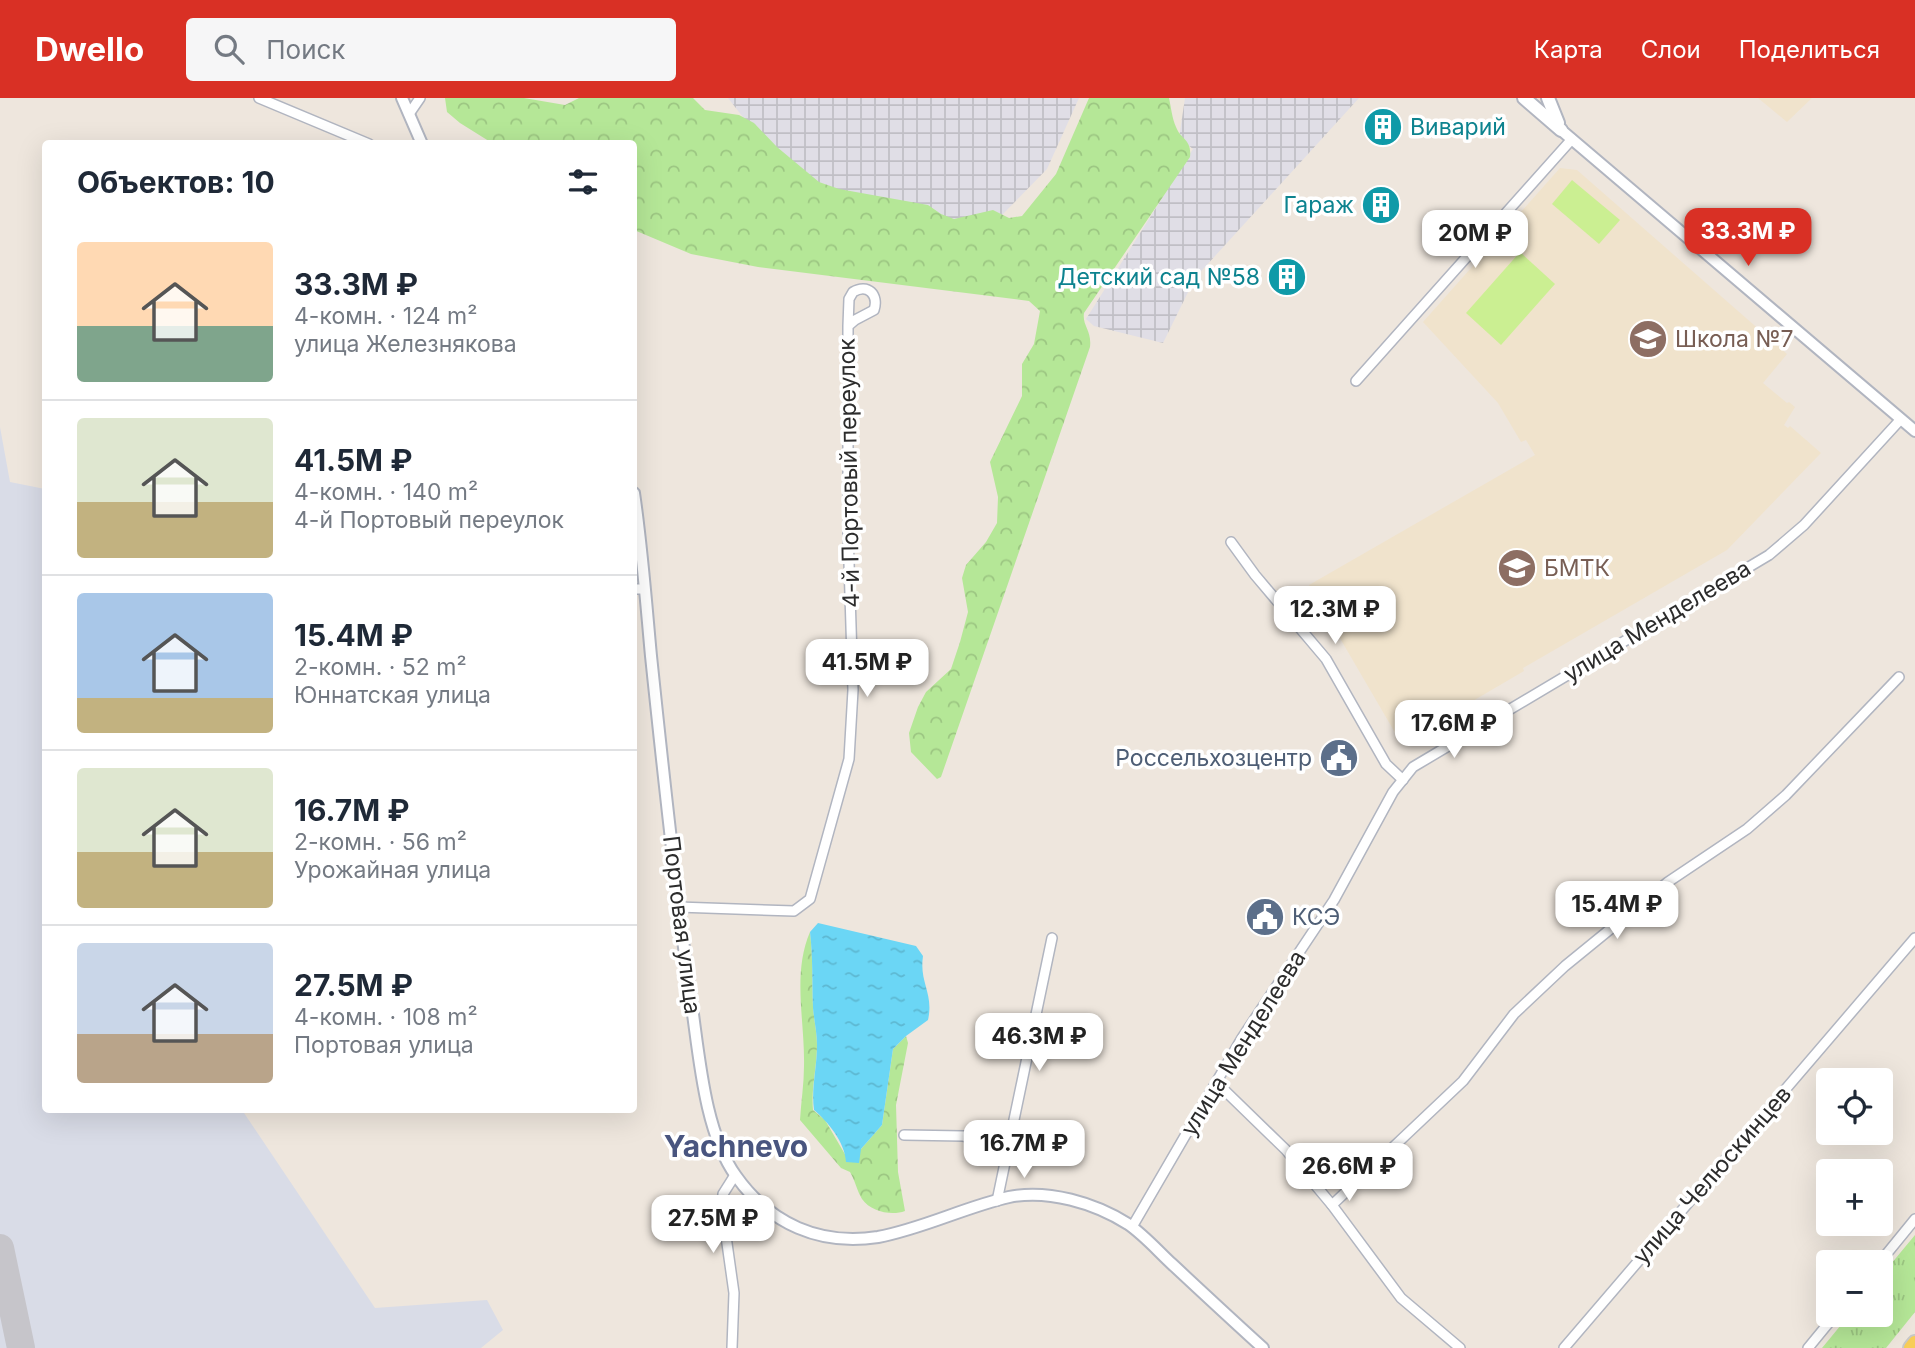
<!DOCTYPE html>
<html lang="ru">
<meta charset="utf-8">
<style>
body{margin:0;font-family:Inter,sans-serif;background:#f6f6f7;color:#1f2937;height:100vh;display:flex;flex-direction:column;font-size:26px;white-space:nowrap}
*{box-sizing:border-box;margin:0}
p{font-size:23px;color:#747a83}
.icon{flex:none;width:38px;height:38px;fill:none;stroke:currentColor;stroke-width:2;stroke-linecap:round;stroke-linejoin:round}
.map{position:relative;flex:1;overflow:hidden}
.sheet{position:absolute;left:42px;top:42px;width:595px;height:973px;display:flex;flex-direction:column;background:#fff;border-radius:7px;box-shadow:0 7px 28px #0002}
.sheet>*{flex:none}
.buttons{position:absolute;left:1816px;top:970px;display:grid;gap:14px}
.buttons a{display:grid;place-items:center;width:77px;height:77px;border-radius:7px;background:#fff;box-shadow:0 7px 28px #0002;font-size:35px}
.price{position:absolute;translate:-50% -60px;padding:0 16px;border-radius:14px;background:#fff;color:#222;font-size:23px;line-height:46px;filter:drop-shadow(0 2px 4px #0008)}
.price::after{content:'';position:absolute;left:50%;top:42px;width:21px;height:16px;margin-left:-10px;background:inherit;clip-path:polygon(0 0,100% 0,50% 100%)}
.price.current{background:#d93025;color:#fff}
ul{padding:0;list-style:none}
li{display:flex;align-items:center;gap:21px;height:175px;padding:0 35px}
li+li{border-top:2px solid #e0e1e3}
li span{display:grid;place-items:center;flex:none;width:196px;height:140px;border-radius:7px;color:#555}
li>.icon{margin-inline-start:auto}
span .icon{width:84px;height:84px;fill:#fffc;stroke-width:1}
li b{font-size:30px}
h2{display:flex;justify-content:space-between;align-items:center;height:84px;padding:0 35px;font-size:30px}
header{display:flex;align-items:center;gap:42px;box-sizing:border-box;height:98px;padding:0 35px;background:#d93025;color:#fff}
header strong{font-size:33px}
nav{display:flex;gap:38px;margin-inline-start:auto;font-size:24px}
.search{width:490px;height:63px;background:#f6f6f7;display:flex;align-items:center;gap:18px;box-sizing:border-box;padding:0 24px;border-radius:7px;color:#747a83;font-size:26px}
.map>svg:first-child{display:block}
.industrial{fill:url(#industrial-grid)}
.education{fill:#f0e3cc}
.airport{fill:#d9dce7}
.grass{fill:url(#grass-tufts)}
.forest{fill:url(#forest-crowns)}
.pitch{fill:#cbef92}
.water{fill:url(#water-ripples)}
.lines{fill:none;stroke-linecap:round;stroke-linejoin:round}
.taxiway{stroke:#c6c5ca;stroke-width:28}
.minor-casing{stroke:#b1b5c0;stroke-width:12}
.tertiary-casing{stroke:#b1b5c0;stroke-width:14}
.secondary-casing{stroke:#b1b5c0;stroke-width:16}
.primary-casing{stroke:#c8c8c8;stroke-width:18}
.minor{stroke:#fff;stroke-width:9}
.tertiary{stroke:#fff;stroke-width:10}
.secondary{stroke:#fff;stroke-width:12}
.primary{stroke:#f8cd58;stroke-width:14}
.labels{text-anchor:middle;stroke-width:7;stroke-linejoin:round;paint-order:stroke}
.culture-label{font-size:23px;fill:#0d838f;stroke:#fff;text-anchor:end}
.education-label{font-size:23px;fill:#785e54;stroke:#fff;text-anchor:start}
.street-label{font-size:23px;fill:#2c2c2c;stroke:#fff}
.service-label{font-size:23px;fill:#4e5e75;stroke:#fff;text-anchor:end}
.district-label{font-size:30px;font-weight:bold;fill:#49557f;stroke:#fff}
</style>
<header>
<strong>Dwello</strong>
<div class="search"><svg class="icon" aria-label="search" viewBox="0 0 24 24"><circle cx="10" cy="10" r="6"/><path d="M15 15l6 6"/></svg>Поиск</div>
<nav><a>Карта</a><a>Слои</a><a>Поделиться</a></nav>
</header>
<div class="map">
<svg width="1915" height="1250" viewBox="0 0 1915 1250">
<defs>
<pattern id="industrial-grid" width="8" height="8" patternUnits="userSpaceOnUse" patternTransform="scale(1.75)"><rect width="8" height="8" fill="#e0dee6"/><path d="M0 4h8M4 0v8" fill="none" stroke="#c0bfc5"/></pattern>
<pattern id="grass-tufts" width="24" height="20" patternUnits="userSpaceOnUse" patternTransform="scale(1.75)"><rect width="24" height="20" fill="#b5e797"/><path d="M3 7l-1-3M5 7V3M7 7l1-3M15 17l-1-3M17 17v-4M19 17l1-3" fill="none" stroke="#9cc682"/></pattern>
<pattern id="forest-crowns" width="20" height="18" patternUnits="userSpaceOnUse" patternTransform="scale(1.75)"><rect width="20" height="18" fill="#b5e797"/><path d="M2 6a3 3 0 1 1 6 0M12 15a3 3 0 1 1 6 0" fill="none" stroke="#9cc682"/></pattern>
<pattern id="water-ripples" width="26" height="14" patternUnits="userSpaceOnUse" patternTransform="scale(1.75)"><rect width="26" height="14" fill="#6bd6f5"/><path d="M2 4q2-2 4 0t4 0M15 11q2-2 4 0t4 0" fill="none" stroke="#5db8d2"/></pattern>
</defs>
<rect width="100%" height="100%" fill="#eee6dd"/>
<g class="industrial">
<polygon points="728,0 1079,0 1047,71 1001,118 945,129 824,98 768,51"/>
<polygon points="1185,0 1359,0 1195,180 1163,245 1094,228 1086,221 1193,51 1179,40"/>
</g>
<g class="education">
<polygon points="1758,0 1812,0 1787,24"/>
<polygon points="1560,70 1577,72 1787,256 1763,285 1787,305 1789,304 1795,309 1784,327 1788,330 1790,328 1821,355 1727,452 1523,570 1524,573 1401,645 1309,487 1535,357 1526,342 1521,344 1498,305 1423,224"/>
</g>
<polygon class="airport" points="0,329 10,384 45,391 46,1012 242,1012 375,1210 487,1202 503,1232 481,1250 0,1250"/>
<polygon class="grass" points="1915,1137 1915,1214 1886,1250 1822,1250 1850,1216 1881,1216 1881,1178"/>
<g class="forest">
<path d="M445,0H524L565,7L579,0H693L705,12L739,17L754,25L777,49L819,84L839,91L928,107L941,116L954,121L993,112L1009,120L1022,118L1056,76L1089,0H1169C1171,9 1172,20 1176,29C1181,42 1192,41 1190,59L1084,215C1082,228 1092,232 1090,249L941,679L937,681L911,654L909,635L918,609L926,594L951,571L960,544L968,514L962,480L966,467L986,444L997,425L998,399L990,364L1022,298V266L1034,246L1040,213L1029,203L758,169L691,156L634,132V46L492,45L460,25L447,14Z"/>
<path d="M810,834C813,859 812,884 813,909C814,922 817,935 817,947C817,969 811,990 813,1012L825,1022L846,1058L861,1051L882,1027L893,951L906,938L908,945L896,1007L898,1074L905,1113C892,1118 871,1114 862,1101C857,1093 855,1082 850,1074L841,1070L800,1022C801,1004 804,986 804,968C805,923 792,876 810,834Z"/>
</g>
<g class="pitch">
<polygon points="1572,82 1620,122 1599,146 1552,106"/>
<polygon points="1520,154 1555,186 1501,247 1466,215"/>
</g>
<path class="water" d="M818,825L916,848L923,858C919,885 934,895 928,922L906,938L893,951L882,1027L861,1051L859,1065L846,1064C845,1044 828,1024 814,1012C811,990 817,970 817,947C817,935 814,922 813,910C812,884 813,860 810,834Z"/>
<g class="lines">
<polyline class="taxiway" points="0,1150 21,1250"/>
<g class="minor-casing">
<g id="minor">
<polyline points="259,0 369,46"/>
<polyline points="409,16 420,0"/>
<polyline points="1356,283 1572,41"/>
<polyline points="1231,444 1255,477 1326,561 1386,666 1403,682"/>
<polyline points="634,491 644,491"/>
<path d="M678,809L794,813L810,801L849,661L853,592L848,433V228L849,201L853,194C868,185 879,197 874,212L855,222L848,228"/>
<polyline points="1216,984 1286,1052 1332,1107 1401,1200 1460,1250"/>
<polyline points="904,1037 963,1038 1009,1047"/>
<polyline points="997,1103 1052,840"/>
<polyline points="1332,1107 1463,983 1514,916 1565,868 1668,784 1747,731 1786,697 1899,579"/>
<polyline points="1132,1129 1242,940 1334,802 1393,694 1413,669 1769,457 1804,427 1901,321"/>
<polyline points="1880,1164 1915,1121"/>
<polyline points="732,1250 734,1195 722,1110 723,1096 735,1077"/>
<polyline points="1564,1250 1915,840"/>
<polyline points="1808,1250 1836,1216"/>
</g>
</g>
<g class="tertiary-casing">
<g id="tertiary">
<polyline points="402,0 422,46"/>
<polyline points="1561,32 1915,333"/>
<path d="M634,395C642,449 646,504 651,558C663,673 675,788 691,902C699,955 704,1034 736,1078C770,1126 820,1148 878,1139C922,1131 965,1109 1009,1099C1048,1091 1095,1105 1128,1126C1144,1137 1158,1153 1172,1166C1202,1194 1232,1222 1263,1250"/>
</g>
</g>
<g class="secondary-casing">
<g id="secondary">
<polyline points="1524,0 1561,32"/>
<polyline points="1548,0 1558,25"/>
</g>
</g>
<g class="primary-casing">
<polyline id="primary" points="1911,1250 1915,1245"/>
</g>
<use href="#minor" class="minor"/>
<use href="#tertiary" class="tertiary"/>
<use href="#secondary" class="secondary"/>
<use href="#primary" class="primary"/>
</g>
<defs>
<g id="building-disc" transform="scale(2.0125)"><circle r="9.5" fill="#0f9aa8" stroke="#fff"/><path d="M-4-6H4V6H1V3H-1V6H-4ZM-2.5-4.3h1.7v1.8h-1.7ZM.8-4.3h1.7v1.8H.8ZM-2.5-1h1.7V.8h-1.7ZM.8-1h1.7V.8H.8Z" fill="#fff"/></g>
<g id="school-disc" transform="scale(2.0125)"><circle r="9.5" fill="#8d6e63" stroke="#fff"/><path d="M0-5L7-2L0 1L-7-2ZM-4 1L0 2.5L4 1V4Q0 6-4 4Z" fill="#fff"/></g>
<g id="university-disc" transform="scale(2.0125)"><circle r="9.5" fill="#8d6e63" stroke="#fff"/><path d="M0-5L7-2L0 1L-7-2ZM-4 1L0 2.5L4 1V4Q0 6-4 4Z" fill="#fff"/></g>
<g id="civic-disc" transform="scale(2.0125)"><circle r="9.5" fill="#5c6f8a" stroke="#fff"/><path d="M-.6-6.5H3V-4.5H.6V-3L4-1V1h2V6H-6V1h2V-1L-.6-3ZM-1.2 2.5V6h2.4V2.5Z" fill="#fff"/></g>
</defs>
<g fill-rule="evenodd">
<use href="#building-disc" x="1383" y="29"/>
<use href="#building-disc" x="1381" y="107"/>
<use href="#building-disc" x="1287" y="179"/>
<use href="#school-disc" x="1648" y="241"/>
<use href="#university-disc" x="1517" y="470"/>
<use href="#civic-disc" x="1339" y="660"/>
<use href="#civic-disc" x="1265" y="819"/>
</g>
<g class="labels">
<g class="culture-label">
<text x="1410" y="37" text-anchor="start">Виварий</text>
<text x="1354" y="115">Гараж</text>
<text x="1260" y="187">Детский сад №58</text>
</g>
<g class="education-label">
<text x="1675" y="249">Школа №7</text>
<text x="1544" y="478">БМТК</text>
</g>
<g class="street-label">
<text transform="translate(849 375) rotate(-91)" y="8">4-й Портовый переулок</text>
<text transform="translate(1657 523) rotate(-31)" y="8">улица Менделеева</text>
<text transform="translate(682 827) rotate(83)" y="8">Портовая улица</text>
<text transform="translate(1243 945) rotate(-58)" y="8">улица Менделеева</text>
<text transform="translate(1712 1077) rotate(-49)" y="8">улица Челюскинцев</text>
</g>
<g class="service-label">
<text x="1312" y="668">Россельхозцентр</text>
<text x="1292" y="827" text-anchor="start">КСЭ</text>
</g>
<g class="district-label">
<text x="736" y="1059">Yachnevo</text>
</g>
</g>
</svg>
<div class="buttons">
<a><svg class="icon" aria-label="locate" viewBox="0 0 24 24"><circle cx="12" cy="12" r="6"/><path d="M12 2v4M12 18v4M2 12h4M18 12h4"/></svg></a>
<a>+</a>
<a>−</a>
</div>
<b class="price current" style="left:1748px;top:170px">33.3M ₽</b>
<b class="price" style="left:1475px;top:172px">20M ₽</b>
<b class="price" style="left:1335px;top:548px">12.3M ₽</b>
<b class="price" style="left:867px;top:601px">41.5M ₽</b>
<b class="price" style="left:1454px;top:662px">17.6M ₽</b>
<b class="price" style="left:1617px;top:843px">15.4M ₽</b>
<b class="price" style="left:1039px;top:975px">46.3M ₽</b>
<b class="price" style="left:1024px;top:1082px">16.7M ₽</b>
<b class="price" style="left:1349px;top:1105px">26.6M ₽</b>
<b class="price" style="left:713px;top:1157px">27.5M ₽</b>
<section class="sheet">
<h2>Объектов: 10<svg class="icon" aria-label="filters" viewBox="0 0 24 24"><path d="M4 7h16M4 17h16"/><circle cx="9" cy="7" r="2"/><circle cx="15" cy="17" r="2"/></svg></h2>
<ul>
<li><span style="background:linear-gradient(#ffd9b3 60%,#7fa58c 0)"><svg class="icon" aria-label="home" viewBox="0 0 24 24"><path d="M3 11l9-7 9 7M6 9v11h12V9"/></svg></span><div><b>33.3M ₽</b><p>4-комн. · 124 m²</p><p>улица Железнякова</p></div></li>
<li><span style="background:linear-gradient(#dfe7d0 60%,#c2b280 0)"><svg class="icon" aria-label="home" viewBox="0 0 24 24"><path d="M3 11l9-7 9 7M6 9v11h12V9"/></svg></span><div><b>41.5M ₽</b><p>4-комн. · 140 m²</p><p>4-й Портовый переулок</p></div></li>
<li><span style="background:linear-gradient(#a9c7e8 75%,#c2b280 0)"><svg class="icon" aria-label="home" viewBox="0 0 24 24"><path d="M3 11l9-7 9 7M6 9v11h12V9"/></svg></span><div><b>15.4M ₽</b><p>2-комн. · 52 m²</p><p>Юннатская улица</p></div></li>
<li><span style="background:linear-gradient(#dfe7d0 60%,#c2b280 0)"><svg class="icon" aria-label="home" viewBox="0 0 24 24"><path d="M3 11l9-7 9 7M6 9v11h12V9"/></svg></span><div><b>16.7M ₽</b><p>2-комн. · 56 m²</p><p>Урожайная улица</p></div></li>
<li><span style="background:linear-gradient(#c9d6e8 65%,#b9a48a 0)"><svg class="icon" aria-label="home" viewBox="0 0 24 24"><path d="M3 11l9-7 9 7M6 9v11h12V9"/></svg></span><div><b>27.5M ₽</b><p>4-комн. · 108 m²</p><p>Портовая улица</p></div></li>
</ul>
</section>
</div>
